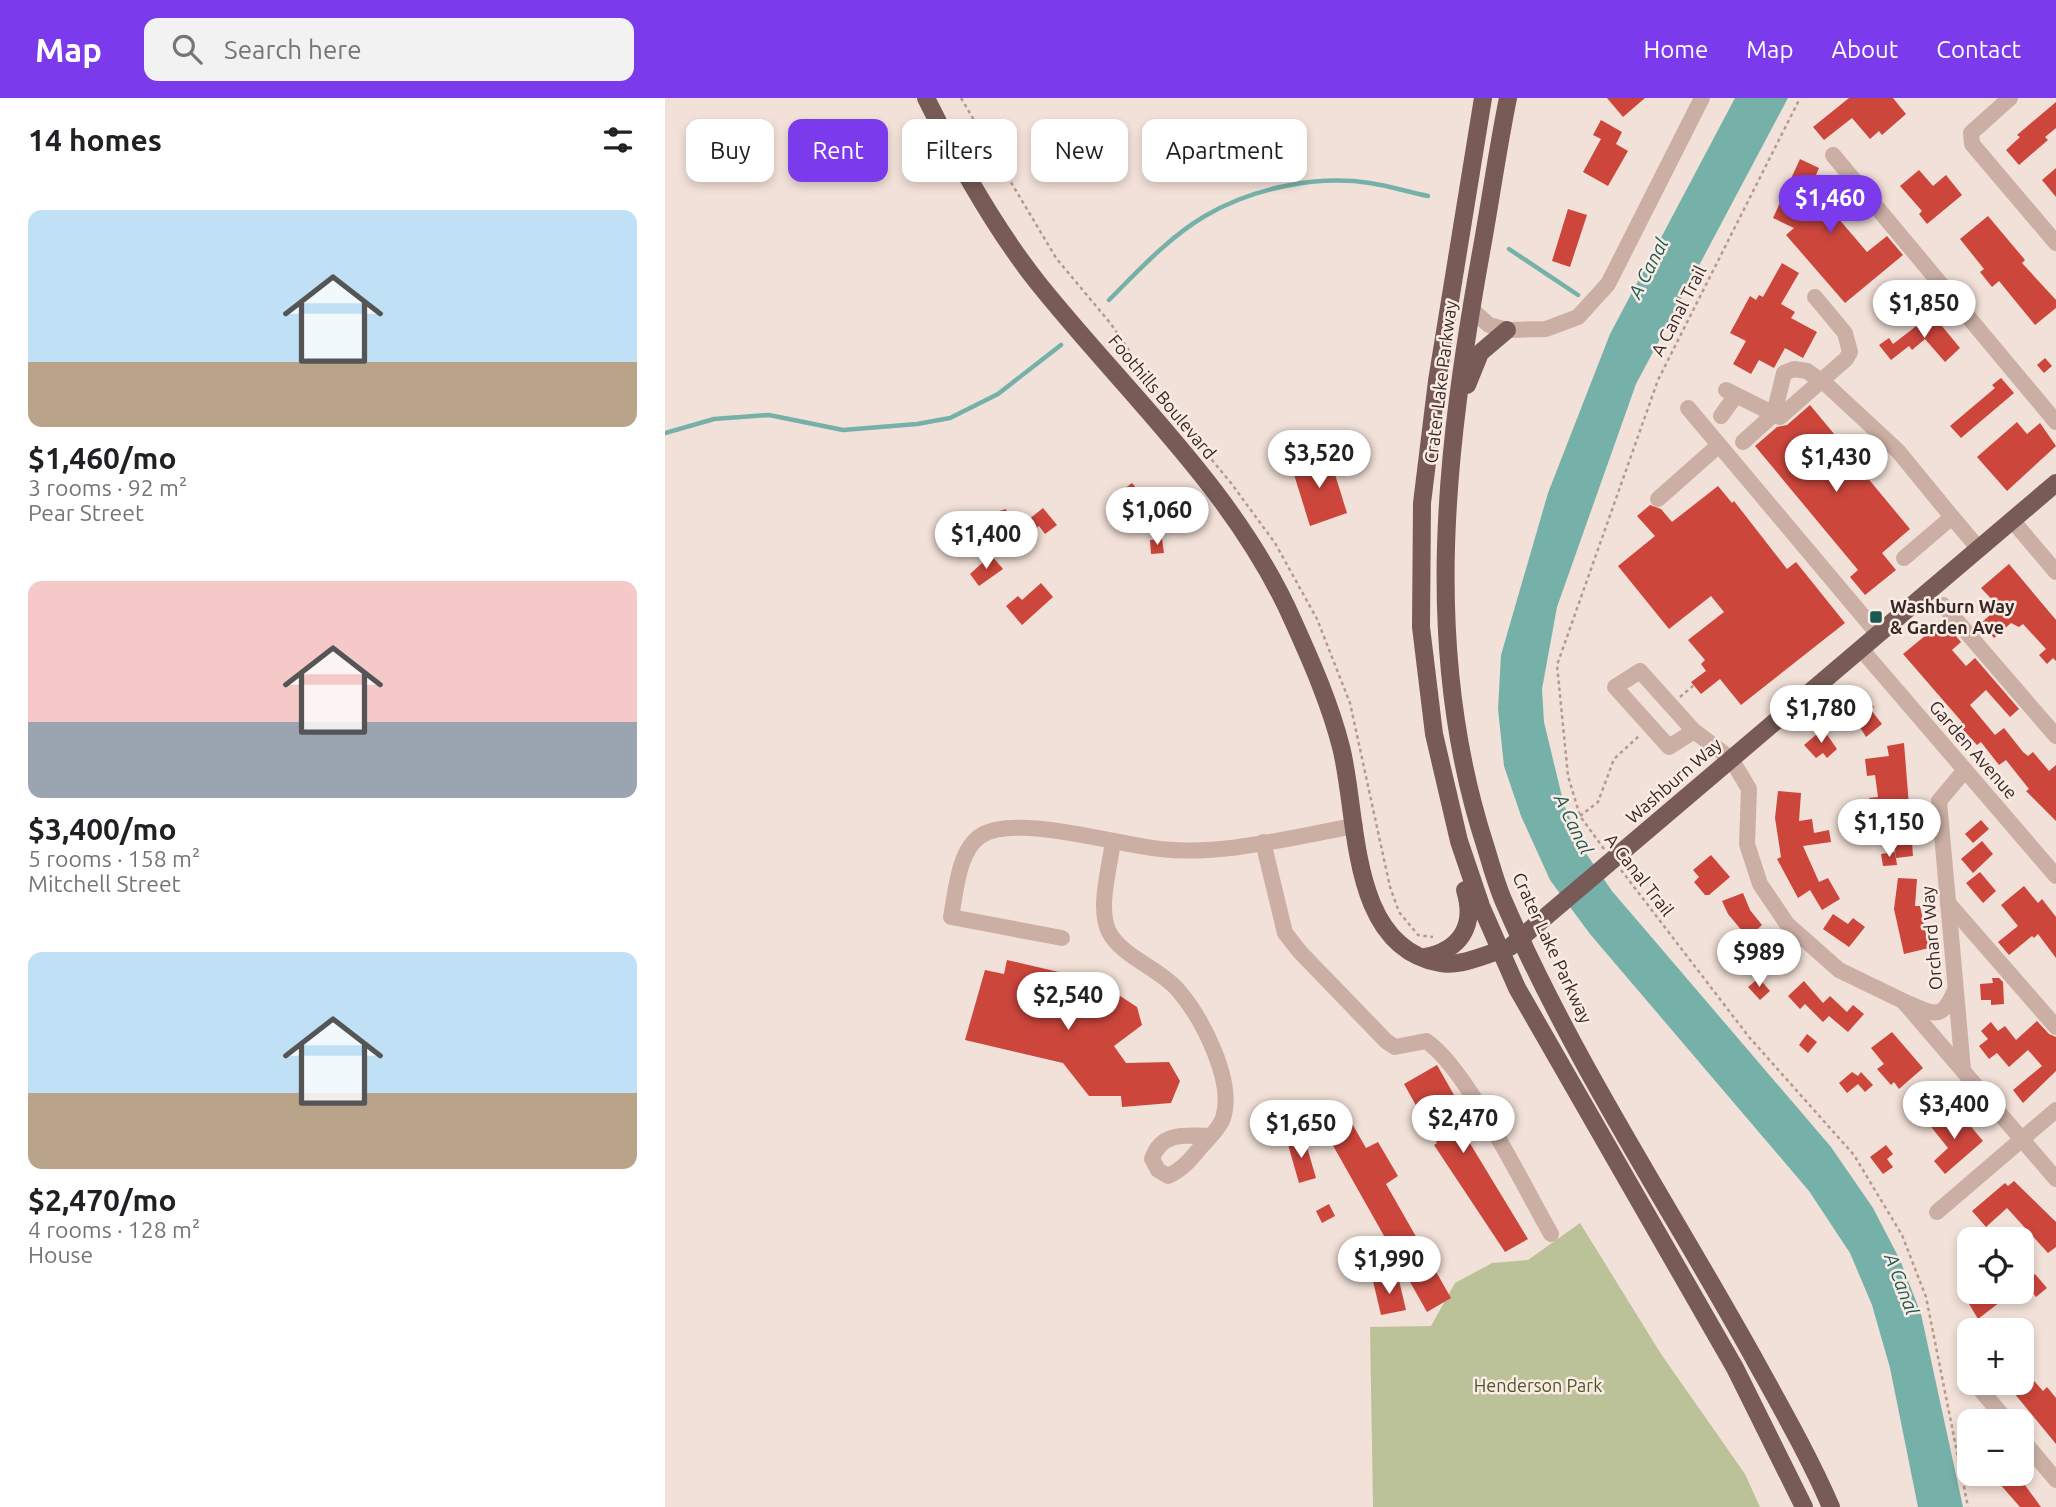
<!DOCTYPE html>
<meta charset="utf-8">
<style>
body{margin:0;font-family:Ubuntu,sans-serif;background:#f2f2f2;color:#202124;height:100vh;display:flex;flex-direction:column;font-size:26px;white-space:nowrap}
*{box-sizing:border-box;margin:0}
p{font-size:23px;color:#757577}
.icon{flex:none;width:38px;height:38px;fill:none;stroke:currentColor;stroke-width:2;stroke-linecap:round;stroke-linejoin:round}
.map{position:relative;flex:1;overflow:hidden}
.drawer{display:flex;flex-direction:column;background:#fff;width:665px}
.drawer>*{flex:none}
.top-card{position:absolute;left:21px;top:21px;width:665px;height:63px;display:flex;gap:14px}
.controls{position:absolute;left:1292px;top:1129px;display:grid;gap:14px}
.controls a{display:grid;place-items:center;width:77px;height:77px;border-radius:14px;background:#fff;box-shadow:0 4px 10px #0003;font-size:35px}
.price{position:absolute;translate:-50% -60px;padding:0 16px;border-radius:24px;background:#fff;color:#222;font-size:23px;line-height:46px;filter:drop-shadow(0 2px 4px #0008)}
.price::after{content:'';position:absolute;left:50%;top:42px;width:21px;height:16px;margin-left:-10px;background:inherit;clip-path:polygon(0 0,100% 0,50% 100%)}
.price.selected{background:#7c3aed;color:#fff}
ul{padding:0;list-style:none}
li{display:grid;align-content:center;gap:14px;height:371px;padding:0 28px}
li span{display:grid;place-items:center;height:217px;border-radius:14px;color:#555}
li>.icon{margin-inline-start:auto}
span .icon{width:126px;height:126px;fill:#fffc;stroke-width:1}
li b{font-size:30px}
h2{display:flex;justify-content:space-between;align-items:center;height:84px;padding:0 28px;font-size:30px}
.tag{padding:0 24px;border-radius:14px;background:#fff;box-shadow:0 4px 10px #0003;font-size:24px;line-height:63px}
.tag.selected{background:#7c3aed;color:#fff}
header{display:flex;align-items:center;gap:42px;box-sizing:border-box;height:98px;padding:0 35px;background:#7c3aed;color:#fff}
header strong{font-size:33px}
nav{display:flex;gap:38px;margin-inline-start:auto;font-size:24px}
.search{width:490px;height:63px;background:#f2f2f2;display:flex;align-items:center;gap:18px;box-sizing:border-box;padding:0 24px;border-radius:14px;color:#757577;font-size:26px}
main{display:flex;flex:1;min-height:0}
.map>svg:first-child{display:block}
.green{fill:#bbc297}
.water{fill:#76b1a9}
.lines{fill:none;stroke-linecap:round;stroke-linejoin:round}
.stream{stroke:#76b1a9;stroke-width:4.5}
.building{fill:#cc463c}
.path{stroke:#b7988e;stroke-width:2.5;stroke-dasharray:3.5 3.5;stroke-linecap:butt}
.minor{stroke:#cbafa4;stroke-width:16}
.major{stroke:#785b56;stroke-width:18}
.poi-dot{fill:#195952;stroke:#faece4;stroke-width:2.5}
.labels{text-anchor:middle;stroke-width:5;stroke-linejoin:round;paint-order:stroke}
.street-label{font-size:18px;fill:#362826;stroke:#faece4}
.poi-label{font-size:18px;font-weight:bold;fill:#362826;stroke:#faece4;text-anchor:start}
.park-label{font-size:18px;fill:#4c5528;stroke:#faece4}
.water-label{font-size:19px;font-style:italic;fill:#195952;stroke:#faece4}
</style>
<header>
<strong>Map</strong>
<div class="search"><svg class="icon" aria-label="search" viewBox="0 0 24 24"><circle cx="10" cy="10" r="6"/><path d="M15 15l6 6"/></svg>Search here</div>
<nav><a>Home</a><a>Map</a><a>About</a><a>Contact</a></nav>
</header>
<main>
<section class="drawer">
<h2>14 homes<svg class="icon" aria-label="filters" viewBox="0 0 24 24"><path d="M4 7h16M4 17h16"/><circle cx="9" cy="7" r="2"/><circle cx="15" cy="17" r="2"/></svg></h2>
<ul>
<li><span style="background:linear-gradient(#bfe0f5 70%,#b9a48a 0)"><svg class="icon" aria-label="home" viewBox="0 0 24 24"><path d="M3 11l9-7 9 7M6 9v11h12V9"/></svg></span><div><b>$1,460/mo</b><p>3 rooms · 92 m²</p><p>Pear Street</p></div></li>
<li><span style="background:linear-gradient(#f6c9c9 65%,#9aa5b1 0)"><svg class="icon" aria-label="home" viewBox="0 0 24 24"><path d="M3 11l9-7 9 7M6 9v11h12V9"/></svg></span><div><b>$3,400/mo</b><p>5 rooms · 158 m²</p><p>Mitchell Street</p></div></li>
<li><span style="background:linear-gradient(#bfe0f5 65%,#b9a48a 0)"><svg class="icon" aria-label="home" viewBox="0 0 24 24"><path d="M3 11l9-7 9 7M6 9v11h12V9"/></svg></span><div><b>$2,470/mo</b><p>4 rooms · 128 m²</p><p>House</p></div></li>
</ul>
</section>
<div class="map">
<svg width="1391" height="1409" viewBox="0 0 1391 1409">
<rect width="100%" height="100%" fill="#f2e1d8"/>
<polygon class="green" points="915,1125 996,1256 1080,1376 1095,1409 708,1409 705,1229 766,1228 790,1185 827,1165 863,1162"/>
<polygon class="water" points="1070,0 1123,0 971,286 892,509 877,591 879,624 899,707 920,754 947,793 1166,1049 1208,1110 1235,1162 1256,1216 1298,1409 1253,1409 1225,1270 1207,1207 1185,1155 1144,1093 925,836 885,782 856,718 839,668 833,611 836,557 883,395 945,236"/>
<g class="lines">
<g class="stream">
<polyline points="844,151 913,197"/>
<path d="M444,202C473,173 504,139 540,118C587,90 652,77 705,85C724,88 744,94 763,98"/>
<polyline points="0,335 49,321 104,317 178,332 252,326 285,320 333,296 396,247"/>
</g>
</g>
<g class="building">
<polygon points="942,0 980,0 958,19"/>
<polygon points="1184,0 1228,0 1241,16 1217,37 1214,33 1205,41 1187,20 1159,42 1148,29"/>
<polygon points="1391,4 1391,30 1380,39 1383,42 1354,67 1341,52 1355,39 1352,37"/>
<polygon points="936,22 957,34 951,46 963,53 943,88 918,74 936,41 928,37"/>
<polygon points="1135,61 1154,70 1151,77 1182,113 1173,120 1202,154 1222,138 1238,157 1180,205 1121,137 1129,130 1108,120"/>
<polygon points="1391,70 1391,99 1377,82"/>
<polygon points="1254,72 1268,88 1281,77 1297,97 1262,126 1254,116 1257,113 1235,88"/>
<polygon points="903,111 922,117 905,169 887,163"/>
<polygon points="1323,118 1360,162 1357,165 1391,202 1391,210 1370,227 1334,183 1327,189 1315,174 1319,171 1295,141"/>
<polygon points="1117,165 1134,175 1116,206 1130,214 1126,220 1152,234 1138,260 1120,250 1109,270 1094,262 1086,276 1068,266 1081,243 1065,235 1085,198 1091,202 1094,197 1098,199"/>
<polygon points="1267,216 1295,250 1280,264 1260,241 1247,252 1244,248 1226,262 1214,247 1224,240 1228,246"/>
<polygon points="1380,260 1387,268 1379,275 1372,267"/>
<polygon points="1336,280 1349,295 1296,340 1285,328 1330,290 1327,287"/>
<polygon points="1145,307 1195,367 1202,361 1210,371 1201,378 1245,431 1217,455 1231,472 1200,497 1185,479 1193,472 1090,348 1112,329 1122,327"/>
<polygon points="1352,324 1362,336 1375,325 1391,348 1342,393 1312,359"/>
<polygon points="664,357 682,415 645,428 627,370"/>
<polygon points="467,385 479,400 467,409 455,394"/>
<polygon points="1053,388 1067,405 1069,403 1122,471 1131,464 1180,525 1076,607 1055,581 1036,596 1026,584 1041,573 1036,566 1040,562 1023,542 1059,514 1046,498 1004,531 953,468 990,438 972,418 985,407 996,411 1007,424"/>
<polygon points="378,410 392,427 380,436 374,428 365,435 358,426"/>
<polygon points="341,411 344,423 329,428 325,416"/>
<polygon points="497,441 499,455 486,456 485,442"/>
<polygon points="326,457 338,471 314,488 305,476"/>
<polygon points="1344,466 1391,522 1391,563 1388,560 1382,566 1374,557 1381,551 1358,526 1354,529 1346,525 1329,540 1316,525 1334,509 1316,490"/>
<polygon points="376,485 388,499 357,527 341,508 353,498 357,502"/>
<polygon points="1278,523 1296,544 1287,552 1301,568 1310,560 1354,611 1345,619 1321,592 1305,607 1330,637 1339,630 1358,654 1363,658 1368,654 1384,673 1391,667 1391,723 1361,693 1364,691 1341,662 1334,667 1316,644 1312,647 1294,627 1297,624 1238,556"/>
<polygon points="1202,599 1209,609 1206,612 1217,626 1201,639 1185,613"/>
<polygon points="1158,631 1172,651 1162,660 1158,655 1151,660 1139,647"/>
<polygon points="1239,645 1248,758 1231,760 1226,724 1206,726 1204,700 1213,699 1210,677 1202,678 1200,661 1224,658 1222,648"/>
<polygon points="1113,693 1136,695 1134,723 1147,721 1149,735 1164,732 1166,744 1138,748 1154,784 1163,780 1175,801 1157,812 1145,792 1133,800 1112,761 1116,759 1110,720"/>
<polygon points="1316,722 1324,731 1308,745 1300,736"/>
<polygon points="1317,743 1328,756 1308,775 1296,761"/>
<polygon points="1230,754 1232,767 1218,768 1216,756"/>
<polygon points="1046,757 1065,779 1044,797 1040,797 1029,784 1034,779 1028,772"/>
<polygon points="1315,774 1331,793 1318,805 1301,785"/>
<polygon points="1233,780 1252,781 1250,808 1255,808 1264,850 1239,856 1229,811"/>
<polygon points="1359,788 1373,805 1377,801 1391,819 1391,860 1373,836 1369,840 1367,838 1344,857 1333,844 1353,828 1336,807"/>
<polygon points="1078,795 1085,812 1097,827 1083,840 1063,816 1057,803"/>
<polygon points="1168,816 1183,826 1188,820 1200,829 1184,849 1158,831"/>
<polygon points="342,862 419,880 418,901 431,909 452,896 472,909 477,927 449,948 461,965 504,964 515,983 506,1005 457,1009 456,998 424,998 398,965 300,942 320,872 339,876"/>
<polygon points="1094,880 1105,893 1095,902 1083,889"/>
<polygon points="1327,880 1334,880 1338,884 1339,906 1326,907 1326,902 1316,902 1315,886 1328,885"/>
<polygon points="1139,883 1158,905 1165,898 1182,914 1188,907 1199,916 1183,934 1164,918 1158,924 1140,906 1135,911 1123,898"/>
<polygon points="1372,923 1384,936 1391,939 1391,973 1358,1005 1348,992 1377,968 1363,952 1344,969 1332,955 1324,961 1314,948 1323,941 1316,933 1326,924 1333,933 1340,928 1351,942"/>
<polygon points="1227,934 1258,970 1234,991 1229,984 1226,987 1212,971 1219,966 1206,950"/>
<polygon points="1142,936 1152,944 1143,955 1134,947"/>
<polygon points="772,967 801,1018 792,1024 863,1141 840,1154 769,1047 772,1045 739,986"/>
<polygon points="1187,974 1193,978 1196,974 1208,987 1200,994 1193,986 1182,995 1174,985"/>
<polygon points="1280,1012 1295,1031 1303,1025 1318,1043 1280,1076 1269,1063 1283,1050 1263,1025"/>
<polygon points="681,1015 701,1050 713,1044 733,1078 721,1086 786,1200 762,1214 657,1028"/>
<polygon points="639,1039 651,1080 634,1085 622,1043"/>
<polygon points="1221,1047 1228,1056 1222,1061 1228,1069 1218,1076 1205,1059"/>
<polygon points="1349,1083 1391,1124 1391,1149 1383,1155 1342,1110 1321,1129 1307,1113 1340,1085 1343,1088"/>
<polygon points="664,1106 670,1118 657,1125 651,1113"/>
<polygon points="1370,1176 1382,1190 1371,1199 1359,1184"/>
<polygon points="733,1178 741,1212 716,1217 708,1183"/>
<polygon points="1297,1194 1348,1194 1313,1221"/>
<polygon points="1356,1268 1378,1293 1382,1289 1391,1300 1391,1346 1340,1284 1356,1284"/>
<polygon points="1326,1376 1366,1376 1357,1383 1376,1409 1355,1409"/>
</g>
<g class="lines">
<g class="path">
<polyline points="296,0 391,160 446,226 499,304 566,385 610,445 652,521 685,605 725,789 734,814 753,837 768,839"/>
<polyline points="1015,599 1029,587"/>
<polyline points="915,718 933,704 949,661 975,637"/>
<polyline points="939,751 915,718 903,678 892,567 993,282 1135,0"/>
<polyline points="956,772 1084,939 1189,1057 1237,1137 1261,1199 1303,1409"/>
</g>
<g class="minor">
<polyline points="1345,0 1306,35 1307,46 1391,145"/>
<polyline points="1168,57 1391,324"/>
<polyline points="806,211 824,227 842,232 881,231 913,219 943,186 1037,0"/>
<polyline points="1061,292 1115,319 1181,261 1185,254 1180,235 1150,199"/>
<polyline points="1023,310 1213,536"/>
<polyline points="1056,318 1071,297"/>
<polyline points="1078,344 1109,316 1119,275 1129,271 1142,273 1163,288 1233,353 1287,419"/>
<polyline points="993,401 1054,347"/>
<polyline points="1347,422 1391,474"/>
<polyline points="1239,460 1287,419 1314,451"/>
<polyline points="1278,507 1391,638"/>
<polyline points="1196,551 1391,778"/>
<polyline points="1029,633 1004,649 950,589 975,573 1029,633 1066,661 1077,679 1084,691 1082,746 1095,786 1122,826 1174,872 1238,903 1391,1081"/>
<path d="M448,743C445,769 432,810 444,834C457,859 494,870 513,892C537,920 570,983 558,1020C555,1030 542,1042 535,1050C525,1062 518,1071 503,1078L493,1072L487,1061C496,1034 520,1037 545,1038"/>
<path d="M598,744L620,835L635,854L721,943L730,949L761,943C801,969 859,1089 886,1136"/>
<polyline points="1283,805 1391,929"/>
<path d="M397,840L286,819C291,794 293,751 317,737C352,716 453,747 495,751C560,758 626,739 690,728"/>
<path d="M1240,904C1268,915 1276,925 1290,892"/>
<polyline points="1298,972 1274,703 1300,672"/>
<polyline points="1272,1114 1391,1012"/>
<polyline points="1309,1284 1342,1323"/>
<polyline points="1356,1340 1391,1382"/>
</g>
<g class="major">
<path d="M261,0C293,65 328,128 373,185C461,295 572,394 629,525C647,565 665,606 676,649C694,720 683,848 775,865C796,869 825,855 845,849L1391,385"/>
<polyline points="818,0 772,283 757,405 756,529 769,636 794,743 816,808 852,890 1070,1270 1139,1409"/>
<path d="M843,0C833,49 826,99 817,149C781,349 756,549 820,747C826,766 831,786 839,804C907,961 1003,1106 1086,1255C1114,1306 1143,1356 1166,1409"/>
<polyline points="802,287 815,255 842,232"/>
<path d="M760,859C796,852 811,827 800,792"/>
</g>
</g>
<rect class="poi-dot" x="1204" y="512" width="14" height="14" rx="3.5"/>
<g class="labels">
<g class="street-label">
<text transform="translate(1014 213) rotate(-63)" y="6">A Canal Trail</text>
<text transform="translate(776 284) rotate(-83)" y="6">Crater Lake Parkway</text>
<text transform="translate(497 299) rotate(50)" y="6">Foothills Boulevard</text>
<text transform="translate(1308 652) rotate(49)" y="6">Garden Avenue</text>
<text transform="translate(1009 683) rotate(-41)" y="6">Washburn Way</text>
<text transform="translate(974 777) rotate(52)" y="6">A Canal Trail</text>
<text transform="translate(1267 840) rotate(-95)" y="6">Orchard Way</text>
<text transform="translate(887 850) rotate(65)" y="6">Crater Lake Parkway</text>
</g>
<g class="poi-label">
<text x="1225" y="515">Washburn Way<tspan x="1225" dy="21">&amp; Garden Ave</tspan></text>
</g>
<g class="park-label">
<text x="873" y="1294">Henderson Park</text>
</g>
<g class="water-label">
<text transform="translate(983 170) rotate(-63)" y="7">A Canal</text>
<text transform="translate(909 726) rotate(64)" y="7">A Canal</text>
<text transform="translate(1237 1186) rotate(69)" y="7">A Canal</text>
</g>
</g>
</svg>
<div class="controls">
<a><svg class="icon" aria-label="locate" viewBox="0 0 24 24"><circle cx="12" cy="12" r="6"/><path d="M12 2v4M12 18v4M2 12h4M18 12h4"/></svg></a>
<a>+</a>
<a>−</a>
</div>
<b class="price selected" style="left:1165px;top:137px">$1,460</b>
<b class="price" style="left:1259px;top:242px">$1,850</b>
<b class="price" style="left:654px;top:392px">$3,520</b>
<b class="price" style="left:1171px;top:396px">$1,430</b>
<b class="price" style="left:492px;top:449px">$1,060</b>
<b class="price" style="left:321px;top:473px">$1,400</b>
<b class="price" style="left:1156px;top:647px">$1,780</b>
<b class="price" style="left:1224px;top:761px">$1,150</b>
<b class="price" style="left:1094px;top:891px">$989</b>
<b class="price" style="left:403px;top:934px">$2,540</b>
<b class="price" style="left:1289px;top:1043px">$3,400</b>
<b class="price" style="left:798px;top:1057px">$2,470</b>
<b class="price" style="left:636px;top:1062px">$1,650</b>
<b class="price" style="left:724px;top:1198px">$1,990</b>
<div class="top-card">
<a class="tag">Buy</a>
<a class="tag selected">Rent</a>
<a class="tag">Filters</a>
<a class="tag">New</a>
<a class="tag">Apartment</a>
</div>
</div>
</main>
